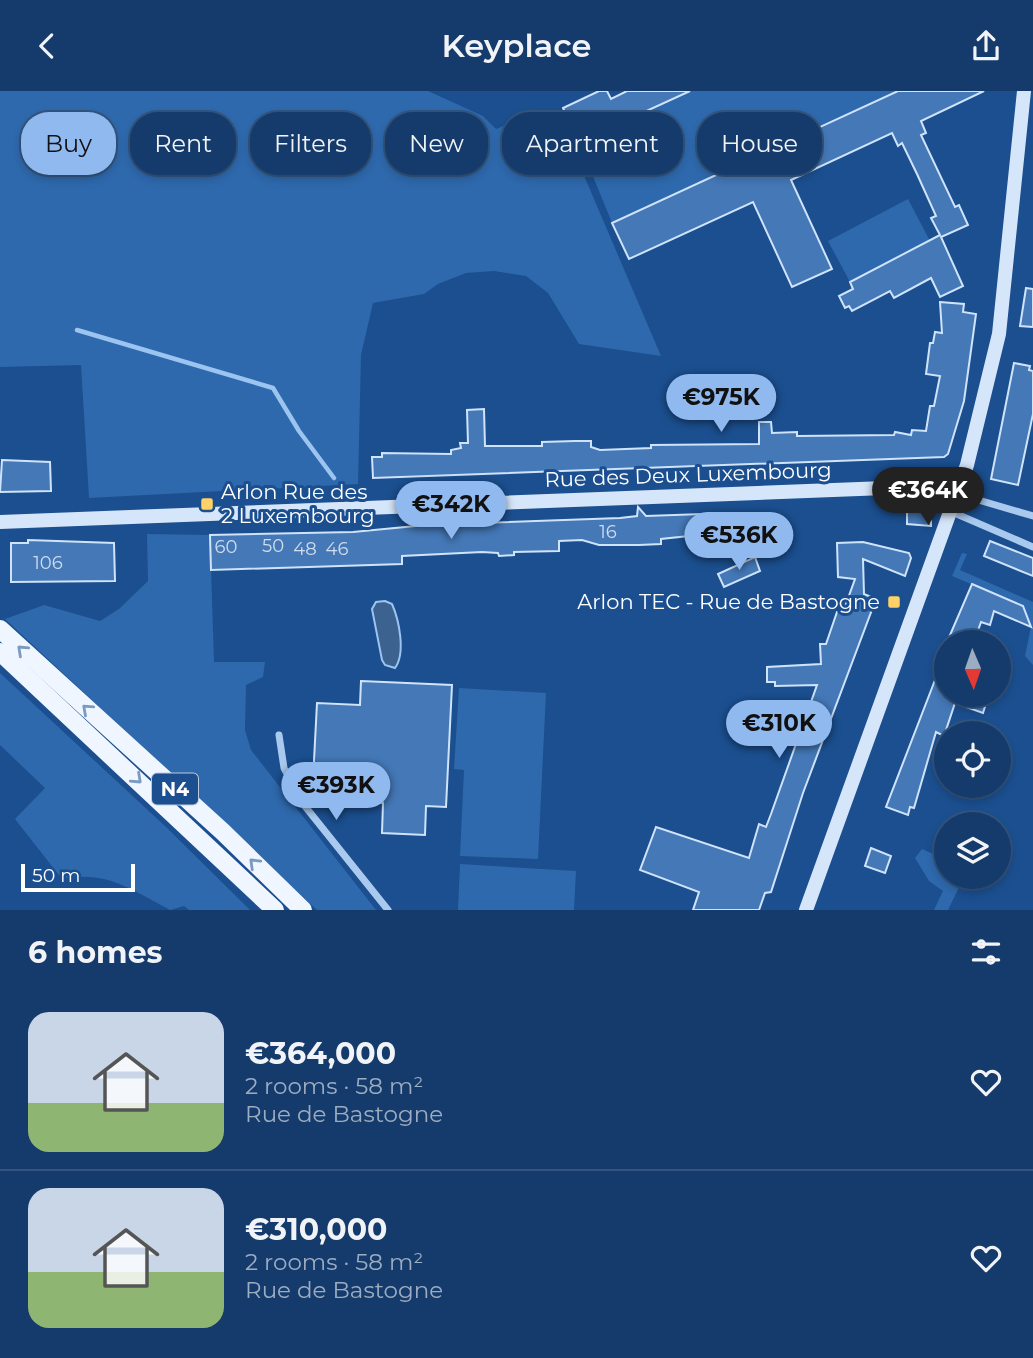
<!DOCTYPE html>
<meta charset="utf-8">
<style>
body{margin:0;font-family:Montserrat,sans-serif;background:#1d4271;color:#f1f3f6;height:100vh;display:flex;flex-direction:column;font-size:26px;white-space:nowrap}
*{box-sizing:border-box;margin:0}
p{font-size:23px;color:#9dadc1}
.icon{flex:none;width:38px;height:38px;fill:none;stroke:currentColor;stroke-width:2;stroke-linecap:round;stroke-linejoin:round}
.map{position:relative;height:819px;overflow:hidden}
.details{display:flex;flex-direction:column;background:#143b6b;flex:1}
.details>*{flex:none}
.guide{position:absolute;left:21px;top:21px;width:992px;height:63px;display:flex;gap:14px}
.needle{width:46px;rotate:178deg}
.buttons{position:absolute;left:934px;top:539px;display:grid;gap:14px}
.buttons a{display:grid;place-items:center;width:77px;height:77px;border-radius:50%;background:#143b6b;box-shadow:0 4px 10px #0003,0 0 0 2px #33557e;font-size:35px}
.scale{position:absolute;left:21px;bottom:18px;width:114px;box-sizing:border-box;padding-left:7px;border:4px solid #fff;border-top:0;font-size:19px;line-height:24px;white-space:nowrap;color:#fff;-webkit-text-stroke:5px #1b4f8f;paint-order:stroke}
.price{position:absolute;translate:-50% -60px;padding:0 16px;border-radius:24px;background:#90b9f0;color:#111;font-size:23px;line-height:46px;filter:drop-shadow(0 2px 4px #0008)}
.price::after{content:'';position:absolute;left:50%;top:42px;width:21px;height:16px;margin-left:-10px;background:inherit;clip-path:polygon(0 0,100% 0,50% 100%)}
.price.selected{background:#222;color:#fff}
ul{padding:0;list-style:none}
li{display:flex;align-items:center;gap:21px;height:175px;padding:0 28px}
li+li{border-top:2px solid #33557e}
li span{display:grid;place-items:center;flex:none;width:196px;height:140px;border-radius:21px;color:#555}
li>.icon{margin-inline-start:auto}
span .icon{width:84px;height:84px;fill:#fffc;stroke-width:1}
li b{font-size:30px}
h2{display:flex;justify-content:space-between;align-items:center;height:84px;padding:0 28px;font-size:30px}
.pill{padding:0 24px;border-radius:28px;background:#143b6b;box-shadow:0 4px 10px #0003,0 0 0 2px #33557e;font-size:24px;line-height:63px}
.pill.selected{background:#90b9f0;color:#111}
header{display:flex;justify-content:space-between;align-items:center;height:91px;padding:0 28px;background:#143b6b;font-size:32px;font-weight:600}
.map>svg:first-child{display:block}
.green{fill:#2e69ad}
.water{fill:#3c6290;stroke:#9cc4f0;stroke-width:2}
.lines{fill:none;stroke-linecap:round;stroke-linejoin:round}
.stream{stroke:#9cc4f0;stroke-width:4.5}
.building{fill:#4478b7;stroke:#cfe3fa;stroke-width:2}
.street{stroke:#a9c9ee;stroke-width:7}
.secondary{stroke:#d6e6fa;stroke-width:14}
.primary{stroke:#f0f6ff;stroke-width:18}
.oneway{stroke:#7b9ac1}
.poi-dot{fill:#ffd166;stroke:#1b4f8f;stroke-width:2.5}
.labels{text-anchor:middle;stroke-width:6;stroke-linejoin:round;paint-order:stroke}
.number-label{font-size:18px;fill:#d0dded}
.shield{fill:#1b4f8f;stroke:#bbcadd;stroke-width:2}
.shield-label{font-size:19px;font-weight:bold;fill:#fff}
.street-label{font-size:21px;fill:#fff;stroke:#1b4f8f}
.poi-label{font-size:21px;fill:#fff;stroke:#1b4f8f;text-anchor:start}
</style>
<header><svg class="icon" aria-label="back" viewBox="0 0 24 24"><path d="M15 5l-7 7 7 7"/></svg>Keyplace<svg class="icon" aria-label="share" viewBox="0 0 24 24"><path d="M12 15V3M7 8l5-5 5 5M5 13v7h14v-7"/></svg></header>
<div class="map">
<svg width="1033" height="819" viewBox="0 0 1033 819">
<rect width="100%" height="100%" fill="#1b4f8f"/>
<g class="green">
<polygon points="0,0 428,0 483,25 496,38 539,21 565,40 661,265 579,253 548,202 526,185 494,180 466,182 438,193 424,203 373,212 361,264 358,393 89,407 81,274 0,276"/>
<polygon points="690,0 898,0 612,132 579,51"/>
<polygon points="908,108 930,150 850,191 828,150"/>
<polygon points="147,443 210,444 214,571 265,571 263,586 246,594 245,639 251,659 376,819 317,819 5,528 44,514 100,530 119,518 148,490"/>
<polygon points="962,462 967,463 960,479 1033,511 1033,574 1025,565 1031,536 1023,515 952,485"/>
<path d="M0,582L165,735L250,819H189L184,815L170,819C132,799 107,779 62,788L15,728L45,697L0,654Z"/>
<polygon points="459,597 546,602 538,768 460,765 464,679 454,678"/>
<polygon points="922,758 947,769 947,786 964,786 948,819 934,819 943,800 929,790 915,767"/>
<polygon points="460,773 576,780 574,819 458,819"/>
</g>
<path class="water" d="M385,510L392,513C399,529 406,562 395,577L385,574L382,569L372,518L376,511Z"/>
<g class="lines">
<polyline class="stream" points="77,239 273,297 299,340 334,387"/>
</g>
<g class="building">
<polygon points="599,0 607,0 611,8 627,0 690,0 579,51 563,17"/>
<polygon points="898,0 984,0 921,30 926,42 921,44 955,116 959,114 968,134 941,146 963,195 940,206 931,187 894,207 890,200 852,220 849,215 845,217 839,205 853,198 850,191 940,144 931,127 936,125 917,83 902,52 898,55 892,42 791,89 832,178 792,196 753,111 629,168 612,132"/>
<polygon points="1026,197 1033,198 1033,236 1020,235"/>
<polygon points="940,211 964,213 963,221 976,223 964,310 948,363 944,366 373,387 372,366 382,366 382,362 451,363 451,359 461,357 460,352 468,352 467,319 484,318 485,355 542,355 542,351 575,350 591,350 591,356 600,359 651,357 651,354 759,353 759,331 771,331 772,342 797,341 797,345 894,344 895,341 911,344 912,339 926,340 930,315 934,315 940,285 926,283 930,252 933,252 935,241 942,242"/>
<polygon points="1014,272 1030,275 1029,279 1033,280 1033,323 1018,394 991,388"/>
<polygon points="2,369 50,371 51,400 0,401"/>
<polygon points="638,416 646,425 731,422 731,444 689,445 661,448 661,453 639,454 599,454 582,449 559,450 559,460 514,461 514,464 499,465 498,462 482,461 402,465 402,473 211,479 210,444 353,441 426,434 620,427 637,425"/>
<polygon points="907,417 931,420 931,435 907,433"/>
<polygon points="28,449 114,452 115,490 11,491 11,452 28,452"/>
<polygon points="990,450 1033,467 1033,485 984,465"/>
<polygon points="863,451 909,462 911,467 905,485 863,468 864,503 876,508 803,702 771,801 765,802 759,819 693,819 699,801 640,779 656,736 749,767 759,733 766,736 771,723 817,594 775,595 775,591 767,591 767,576 821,573 820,553 826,553 837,521 843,521 855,488 838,486 837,452"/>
<polygon points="755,466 760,480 724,496 718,483"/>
<polygon points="972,493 1023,515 1031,536 994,520 990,534 981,531 974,551 947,551"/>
<polygon points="947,558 947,604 973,604 987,609 983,622 955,612 944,645 936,641 914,717 910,716 908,724 886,716"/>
<polygon points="361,590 452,594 446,716 426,715 425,744 382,742 383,712 312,708 317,612 360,614"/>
<polygon points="871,757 891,765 885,782 865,775"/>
</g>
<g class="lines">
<g class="street">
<polyline points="958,403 1033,425"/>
<polyline points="952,421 1033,456"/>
<polyline points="279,644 284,677 300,709 388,819"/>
</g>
<g class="secondary">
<polyline points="0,431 911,396 934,397 958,403"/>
<polyline points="806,819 967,374 999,243 1024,0"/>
</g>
<g class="primary">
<polyline points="0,538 223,741 303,819"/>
<polyline points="0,561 275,819"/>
</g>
</g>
<defs><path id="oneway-chevron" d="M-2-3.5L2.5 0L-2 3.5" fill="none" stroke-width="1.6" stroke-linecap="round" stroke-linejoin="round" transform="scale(1.75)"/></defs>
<g class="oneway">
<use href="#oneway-chevron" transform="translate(22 559) rotate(-137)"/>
<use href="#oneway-chevron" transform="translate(87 618) rotate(-138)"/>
<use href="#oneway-chevron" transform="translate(137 688) rotate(43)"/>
<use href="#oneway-chevron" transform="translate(254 772) rotate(-136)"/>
</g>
<g class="poi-dot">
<rect x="200" y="406" width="14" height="14" rx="3.5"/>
<rect x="887" y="504" width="14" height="14" rx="3.5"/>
</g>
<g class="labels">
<g class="number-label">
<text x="608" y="447">16</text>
<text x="273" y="461">50</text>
<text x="226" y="462">60</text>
<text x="305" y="464">48</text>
<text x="337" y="464">46</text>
<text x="48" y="478">106</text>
</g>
<rect class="shield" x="152" y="682.5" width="46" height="31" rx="5"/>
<g class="shield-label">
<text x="175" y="705">N4</text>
</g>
<g class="street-label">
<text transform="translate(688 384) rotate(-2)" y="7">Rue des Deux Luxembourg</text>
</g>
<g class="poi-label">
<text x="221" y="408">Arlon Rue des<tspan x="221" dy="24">2 Luxembourg</tspan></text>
<text x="880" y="518" text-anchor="end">Arlon TEC - Rue de Bastogne</text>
</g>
</g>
</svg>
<div class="buttons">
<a><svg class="needle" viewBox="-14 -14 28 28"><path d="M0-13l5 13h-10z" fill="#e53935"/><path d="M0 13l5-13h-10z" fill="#9dadc1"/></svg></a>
<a><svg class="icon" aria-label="locate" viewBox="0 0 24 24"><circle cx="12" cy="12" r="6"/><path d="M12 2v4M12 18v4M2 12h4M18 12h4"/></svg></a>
<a><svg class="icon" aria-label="layers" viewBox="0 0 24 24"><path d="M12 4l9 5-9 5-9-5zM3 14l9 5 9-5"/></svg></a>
</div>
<div class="scale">50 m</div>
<b class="price" style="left:721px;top:343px">€975K</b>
<b class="price selected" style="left:928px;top:436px">€364K</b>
<b class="price" style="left:451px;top:450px">€342K</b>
<b class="price" style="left:739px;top:481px">€536K</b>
<b class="price" style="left:779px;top:669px">€310K</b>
<b class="price" style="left:336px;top:731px">€393K</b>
<div class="guide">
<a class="pill selected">Buy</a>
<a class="pill">Rent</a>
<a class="pill">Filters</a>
<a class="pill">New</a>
<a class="pill">Apartment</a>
<a class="pill">House</a>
</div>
</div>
<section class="details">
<h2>6 homes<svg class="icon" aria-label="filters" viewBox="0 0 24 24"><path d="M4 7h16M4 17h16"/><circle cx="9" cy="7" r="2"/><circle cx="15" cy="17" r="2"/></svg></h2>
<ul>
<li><span style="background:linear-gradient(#c9d6e8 65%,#8fb573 0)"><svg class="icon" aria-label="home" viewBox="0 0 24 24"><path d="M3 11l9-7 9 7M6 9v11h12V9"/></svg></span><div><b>€364,000</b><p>2 rooms · 58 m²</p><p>Rue de Bastogne</p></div><svg class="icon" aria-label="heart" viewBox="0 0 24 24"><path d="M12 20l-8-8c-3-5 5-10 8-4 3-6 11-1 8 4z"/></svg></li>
<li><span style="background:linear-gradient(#c9d6e8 60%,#8fb573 0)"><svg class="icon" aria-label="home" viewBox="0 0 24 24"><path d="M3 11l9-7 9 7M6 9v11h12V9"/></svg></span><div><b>€310,000</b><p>2 rooms · 58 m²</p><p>Rue de Bastogne</p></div><svg class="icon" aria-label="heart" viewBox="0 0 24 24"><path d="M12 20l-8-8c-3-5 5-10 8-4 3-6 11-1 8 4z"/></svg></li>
</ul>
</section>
